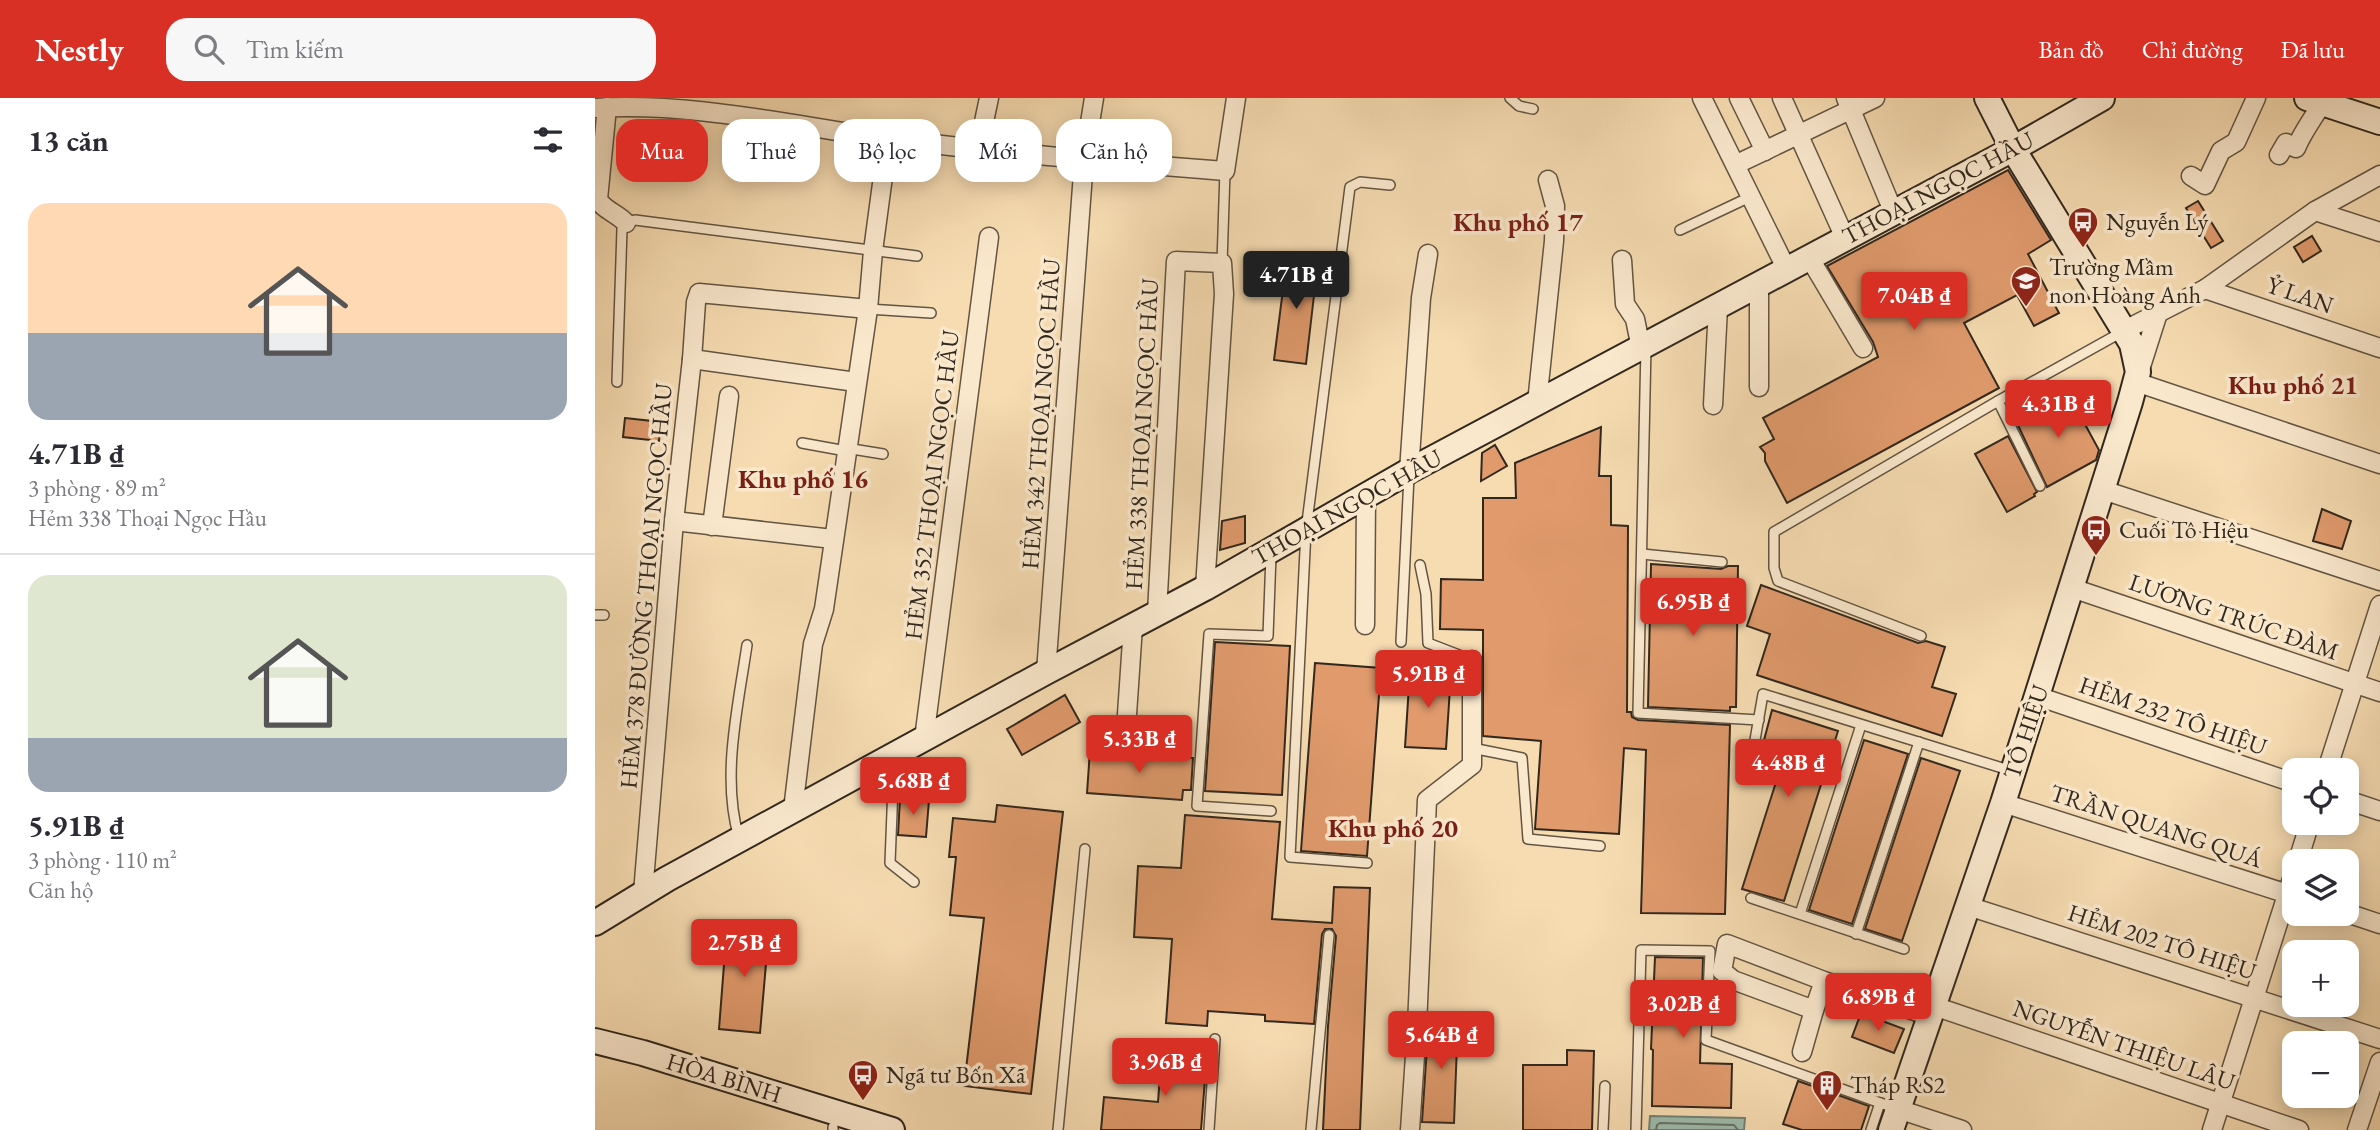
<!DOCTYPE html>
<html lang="vi">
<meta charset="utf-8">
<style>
body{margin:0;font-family:"EB Garamond",serif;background:#f7f7f7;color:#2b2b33;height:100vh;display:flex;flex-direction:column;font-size:26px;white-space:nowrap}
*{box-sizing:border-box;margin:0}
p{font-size:23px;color:#7c7c81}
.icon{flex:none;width:38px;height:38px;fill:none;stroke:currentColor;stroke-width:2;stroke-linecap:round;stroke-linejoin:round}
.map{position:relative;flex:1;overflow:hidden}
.details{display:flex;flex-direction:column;background:#fff;width:595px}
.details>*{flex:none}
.guide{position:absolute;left:21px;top:21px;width:665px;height:63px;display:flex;gap:14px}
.controls{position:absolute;left:1687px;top:660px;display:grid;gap:14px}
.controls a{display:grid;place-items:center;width:77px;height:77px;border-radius:14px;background:#fff;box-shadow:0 4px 18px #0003;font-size:35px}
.price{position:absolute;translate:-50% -60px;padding:0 16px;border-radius:7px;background:#d93025;color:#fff;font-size:23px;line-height:46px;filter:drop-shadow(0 2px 4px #0008)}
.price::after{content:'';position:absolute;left:50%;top:42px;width:21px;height:16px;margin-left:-10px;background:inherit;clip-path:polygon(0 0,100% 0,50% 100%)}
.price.current{background:#222;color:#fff}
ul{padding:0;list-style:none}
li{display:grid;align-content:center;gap:14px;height:371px;padding:0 28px}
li+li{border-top:2px solid #e1e1e2}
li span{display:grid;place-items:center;height:217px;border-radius:21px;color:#555}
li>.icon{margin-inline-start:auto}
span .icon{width:126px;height:126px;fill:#fffc;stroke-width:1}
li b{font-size:30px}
h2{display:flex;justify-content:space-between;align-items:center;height:84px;padding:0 28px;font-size:30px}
.pill{padding:0 24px;border-radius:21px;background:#fff;box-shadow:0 4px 18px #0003;font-size:24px;line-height:63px}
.pill.current{background:#d93025;color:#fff}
header{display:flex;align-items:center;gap:42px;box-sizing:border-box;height:98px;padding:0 35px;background:#d93025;color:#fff}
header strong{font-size:33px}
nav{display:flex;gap:38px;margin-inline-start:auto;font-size:24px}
.search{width:490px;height:63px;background:#f7f7f7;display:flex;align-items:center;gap:18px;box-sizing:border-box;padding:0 24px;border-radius:21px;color:#7c7c81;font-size:26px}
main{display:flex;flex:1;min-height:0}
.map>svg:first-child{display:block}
.water{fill:#9dbcad;stroke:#728174;stroke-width:2}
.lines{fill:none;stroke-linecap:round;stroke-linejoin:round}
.shore{stroke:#677266;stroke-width:2}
.building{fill:#e09a6c;stroke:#31281e;stroke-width:2}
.lane-casing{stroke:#625543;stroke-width:12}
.street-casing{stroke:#625543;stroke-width:21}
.secondary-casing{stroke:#31281e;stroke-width:28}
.lane{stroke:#fae8cd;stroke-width:9}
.street{stroke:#fae8cd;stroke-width:18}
.secondary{stroke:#fae8cd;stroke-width:24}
.labels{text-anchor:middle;stroke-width:7;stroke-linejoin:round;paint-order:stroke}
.street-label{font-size:24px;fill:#31281e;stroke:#fae8cd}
.poi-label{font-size:24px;fill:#31281e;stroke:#fae8cd;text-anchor:start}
.neighbourhood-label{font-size:26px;font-weight:bold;fill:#7a1f14;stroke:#fae8cd}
</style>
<header>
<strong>Nestly</strong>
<div class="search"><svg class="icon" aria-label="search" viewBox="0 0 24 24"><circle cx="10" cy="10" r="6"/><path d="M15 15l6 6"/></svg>Tìm kiếm</div>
<nav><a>Bản đồ</a><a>Chỉ đường</a><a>Đã lưu</a></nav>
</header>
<main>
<section class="details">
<h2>13 căn<svg class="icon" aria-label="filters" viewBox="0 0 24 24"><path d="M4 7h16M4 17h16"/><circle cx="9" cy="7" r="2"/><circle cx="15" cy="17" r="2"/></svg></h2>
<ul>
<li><span style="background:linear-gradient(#ffd9b3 60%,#9aa5b1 0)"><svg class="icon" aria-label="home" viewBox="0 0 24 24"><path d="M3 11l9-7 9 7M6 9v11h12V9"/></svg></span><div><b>4.71B ₫</b><p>3 phòng · 89 m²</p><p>Hẻm 338 Thoại Ngọc Hầu</p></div></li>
<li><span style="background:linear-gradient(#dfe7d0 75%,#9aa5b1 0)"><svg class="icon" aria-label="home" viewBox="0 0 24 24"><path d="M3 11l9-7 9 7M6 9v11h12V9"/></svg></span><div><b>5.91B ₫</b><p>3 phòng · 110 m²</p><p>Căn hộ</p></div></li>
</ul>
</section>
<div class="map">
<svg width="1785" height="1032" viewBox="0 0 1785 1032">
<rect width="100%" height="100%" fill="#f7dcb2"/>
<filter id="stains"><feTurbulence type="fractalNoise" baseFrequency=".00286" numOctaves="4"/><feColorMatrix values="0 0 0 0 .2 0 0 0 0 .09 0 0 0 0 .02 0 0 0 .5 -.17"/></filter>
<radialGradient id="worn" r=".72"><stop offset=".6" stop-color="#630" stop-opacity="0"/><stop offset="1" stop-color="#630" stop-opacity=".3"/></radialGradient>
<polygon class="water" points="1055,1018 1150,1020 1149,1032 1054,1032"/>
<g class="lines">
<polyline class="shore" points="1061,1032 1062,1027 1065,1025 1139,1027 1143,1032"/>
</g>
<g class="building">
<polygon points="1413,72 1456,142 1433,156 1464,215 1439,228 1422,197 1369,225 1404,290 1192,405 1170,363 1170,355 1165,349 1179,341 1168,320 1283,259 1278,244 1232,168"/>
<polygon points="1603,103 1628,143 1616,150 1591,110"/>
<polygon points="1717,138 1726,153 1708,164 1699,149"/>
<polygon points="692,160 723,163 711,266 679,262"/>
<polygon points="1473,295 1504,352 1501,362 1452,389 1421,323"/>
<polygon points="30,320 66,324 64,343 28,339"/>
<polygon points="1006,329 1004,378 1016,378 1016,427 1033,428 1032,614 1036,614 1037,619 1043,622 1135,627 1130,816 1046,815 1051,652 1029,650 1024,736 940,731 946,643 888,638 888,532 845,531 846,481 888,482 888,400 921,400 920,365"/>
<polygon points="1413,338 1442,394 1439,396 1440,398 1412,414 1380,356"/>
<polygon points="900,347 912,368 886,383 887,355"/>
<polygon points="1727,411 1756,423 1747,451 1718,443"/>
<polygon points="650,418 650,445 625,452 627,423"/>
<polygon points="1056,466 1126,471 1133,468 1143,468 1141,609 1135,609 1135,613 1053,609"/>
<polygon points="1166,487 1323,545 1331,543 1350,549 1337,589 1361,596 1347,638 1162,577 1175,536 1152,528"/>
<polygon points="620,544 695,548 687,697 610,693"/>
<polygon points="720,565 786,570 772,758 706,753"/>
<polygon points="815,572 856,575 851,651 810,649"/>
<polygon points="470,597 485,624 427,657 412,631"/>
<polygon points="1177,612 1243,633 1189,803 1147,791 1182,681 1157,673 1164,661"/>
<polygon points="1269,642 1313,656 1257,826 1214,812"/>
<polygon points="495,652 523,654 529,657 536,655 598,660 596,692 588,692 587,702 492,695"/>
<polygon points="1326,660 1365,673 1307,843 1270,831"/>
<polygon points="305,700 334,702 331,739 303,737"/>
<polygon points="402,707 468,714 436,996 369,988 389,820 355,817 361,759 354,759 358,720 400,724"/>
<polygon points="590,717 685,724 677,821 737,825 739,789 775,790 765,1032 728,1032 733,928 741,838 737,831 730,831 727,836 719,926 670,923 670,917 613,913 612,928 571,925 577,841 539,839 543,768 586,770"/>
<polygon points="132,828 174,831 165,935 124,931"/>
<polygon points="1060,859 1108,860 1105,965 1137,966 1136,1010 1057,1008 1058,952 1056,951"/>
<polygon points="1266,915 1309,931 1299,955 1257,939"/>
<polygon points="834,919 863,920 859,1025 827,1024"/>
<polygon points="567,952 612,955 606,1032 506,1032 509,999 563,1004"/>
<polygon points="972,952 999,953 997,1032 928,1032 928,967 972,967"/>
<polygon points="1203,983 1274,1008 1266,1032 1207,1032 1188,1026"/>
</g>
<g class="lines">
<g class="lane-casing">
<g id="lane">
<polyline points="915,0 924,8 938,11"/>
<polyline points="1085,132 1157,98"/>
<polyline points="627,165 630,73"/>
<polyline points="273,211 336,215"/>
<polyline points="1051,249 1043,615 1164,622"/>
<polyline points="22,284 27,131 31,125 40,122 322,158"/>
<polyline points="1403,303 1445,388"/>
<polyline points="207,345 251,353"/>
<polyline points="251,350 288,356"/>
<polyline points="1047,456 1127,464"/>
<polyline points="676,457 673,538 614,536 602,708 676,713"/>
<polyline points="825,467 831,496 833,545 877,562"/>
<polyline points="0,517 9,517"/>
<polyline points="1326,538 1183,483 1179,470 1179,434 1403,303 1527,234"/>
<polyline points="806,544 814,378"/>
<polyline points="877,650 927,660 933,741 1005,748"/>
<polyline points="1157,659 1168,596 1417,673"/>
<polyline points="299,662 295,765 319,784"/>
<path d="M144,740C126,679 143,609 152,547"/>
<polyline points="772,765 695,759 711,432 755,89 765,84 795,87"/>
<polyline points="1156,800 1309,851"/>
<polyline points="1205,816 1266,627"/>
<polyline points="1261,836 1324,644"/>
<polyline points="238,1032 238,1029"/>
<polyline points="463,1032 490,751"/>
<polyline points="614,1032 620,941"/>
<polyline points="716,1032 734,837"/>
<polyline points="1008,1032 1010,988"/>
<polyline points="1041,1032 1046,852 1115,853 1111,942 1302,1011"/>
<polyline points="1276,1032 1285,1005"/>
</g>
</g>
<g class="street-casing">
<g id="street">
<polyline points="1107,0 1192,172"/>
<polyline points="1144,0 1170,53"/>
<polyline points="1187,0 1250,140"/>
<polyline points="1251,0 1298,113"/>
<path d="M12,9L3,101C7,111 23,116 31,125"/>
<path d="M0,10C99,4 198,28 296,41C407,55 518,64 630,73L641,0"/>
<polyline points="383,52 394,0"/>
<path d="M1684,57L1691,45L1701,50C1708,33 1718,21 1727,5"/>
<polyline points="1142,66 1280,0"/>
<polyline points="1596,78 1610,87 1626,53 1641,44 1661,0"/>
<polyline points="1720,113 1785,134"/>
<polyline points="1214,159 1268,250"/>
<polyline points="1027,162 1030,206 1040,221 1046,250"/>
<polyline points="1610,191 1785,250"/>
<polyline points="1563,215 1541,284 1785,366"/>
<polyline points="1528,233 1610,191 1720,113 1785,77"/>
<polyline points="97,261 261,284"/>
<polyline points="1164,289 1164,187"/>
<polyline points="942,305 959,143 960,108 953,82"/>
<polyline points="1118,307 1123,209"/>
<polyline points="814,373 826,200 833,156"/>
<polyline points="1508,392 1785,483"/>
<polyline points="79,423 238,441"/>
<polyline points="117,428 134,298"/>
<polyline points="1477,490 1785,594"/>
<polyline points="562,515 581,163 627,165 629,196 610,490"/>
<polyline points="770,527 771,398"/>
<polyline points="451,574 489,62 499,0"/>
<polyline points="1442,598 1699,685"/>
<polyline points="329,641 394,139"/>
<polyline points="530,646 538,528"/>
<polyline points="1732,672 1785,507"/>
<polyline points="1752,702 1785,713"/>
<polyline points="1408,705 1699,798"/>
<polyline points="198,712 218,546 229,511 273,211 278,153 293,41"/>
<polyline points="1703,763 1715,724"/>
<polyline points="48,795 79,423 97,261 101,204 104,195 273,211"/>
<polyline points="1373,808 1785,941"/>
<polyline points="1752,815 1785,826"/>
<polyline points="1229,883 1219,912 1138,882 1127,873 1132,846 1229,883 1335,918"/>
<polyline points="1339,908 1704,1032"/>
<polyline points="1207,954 1219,912"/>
<polyline points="1303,1011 1367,1032"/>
<polyline points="815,1032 822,928 832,702 877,667 877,562"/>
<polyline points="1617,1032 1699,775"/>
<polyline points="1762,1032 1785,964"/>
</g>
</g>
<g class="secondary-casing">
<g id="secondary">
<polyline points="1712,0 1785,24"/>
<polyline points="0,825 72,781 451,574 610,490 814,373 1418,51 1507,0"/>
<polyline points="0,943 48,955 297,1032"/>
<polyline points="1296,1032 1408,705 1535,304 1543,274 1537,246 1418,51 1392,0"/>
</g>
</g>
<use href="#lane" class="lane"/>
<use href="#street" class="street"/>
<use href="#secondary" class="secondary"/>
</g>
<defs>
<g id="bus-pin" transform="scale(1.575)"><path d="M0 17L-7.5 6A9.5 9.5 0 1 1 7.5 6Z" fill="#8f2418" stroke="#fae8cd"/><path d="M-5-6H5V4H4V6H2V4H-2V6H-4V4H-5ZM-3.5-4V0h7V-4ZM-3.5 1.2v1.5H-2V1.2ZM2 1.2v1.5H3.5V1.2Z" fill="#fff"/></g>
<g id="school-pin" transform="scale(1.575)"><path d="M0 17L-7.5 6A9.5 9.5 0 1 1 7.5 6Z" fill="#8f2418" stroke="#fae8cd"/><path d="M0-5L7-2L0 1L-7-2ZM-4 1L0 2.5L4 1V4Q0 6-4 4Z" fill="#fff"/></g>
<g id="building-pin" transform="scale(1.575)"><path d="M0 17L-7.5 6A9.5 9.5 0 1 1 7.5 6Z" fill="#8f2418" stroke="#fae8cd"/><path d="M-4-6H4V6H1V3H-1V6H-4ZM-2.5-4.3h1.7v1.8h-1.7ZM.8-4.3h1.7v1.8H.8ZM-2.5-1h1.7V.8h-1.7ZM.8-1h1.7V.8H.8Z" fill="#fff"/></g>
</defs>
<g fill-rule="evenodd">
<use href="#bus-pin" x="1488" y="124"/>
<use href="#school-pin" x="1431" y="183"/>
<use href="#bus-pin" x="1501" y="432"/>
<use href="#bus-pin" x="268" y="977"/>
<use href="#building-pin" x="1232" y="987"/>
</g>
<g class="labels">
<g class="street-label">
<text transform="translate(1343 90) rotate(-28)" y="8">THOẠI NGỌC HẦU</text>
<text transform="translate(1705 197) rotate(19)" y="8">Ỷ LAN</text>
<text transform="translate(446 316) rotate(-86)" y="8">HẺM 342 THOẠI NGỌC HẦU</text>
<text transform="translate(547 336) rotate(-87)" y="8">HẺM 338 THOẠI NGỌC HẦU</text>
<text transform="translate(337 387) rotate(-83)" y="8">HẺM 352 THOẠI NGỌC HẦU</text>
<text transform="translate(752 409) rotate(-29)" y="8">THOẠI NGỌC HẦU</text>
<text transform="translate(51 488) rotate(-85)" y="8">HẺM 378 ĐƯỜNG THOẠI NGỌC HẦU</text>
<text transform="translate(1639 519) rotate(19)" y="8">LƯƠNG TRÚC ĐÀM</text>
<text transform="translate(1578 618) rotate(19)" y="8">HẺM 232 TÔ HIỆU</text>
<text transform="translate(1431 634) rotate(-72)" y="8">TÔ HIỆU</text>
<text transform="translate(1561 728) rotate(18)" y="8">TRẦN QUANG QUÁ</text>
<text transform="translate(1567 844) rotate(18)" y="8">HẺM 202 TÔ HIỆU</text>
<text transform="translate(1529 947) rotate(19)" y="8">NGUYỄN THIỆU LÂU</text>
<text transform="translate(129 980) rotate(17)" y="8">HÒA BÌNH</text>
</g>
<g class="poi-label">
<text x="1511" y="132">Nguyễn Lý</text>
<text x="1454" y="177">Trường Mầm<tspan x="1454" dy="28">non Hoàng Anh</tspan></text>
<text x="1524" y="440">Cuối Tô Hiệu</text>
<text x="291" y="985">Ngã tư Bốn Xã</text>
<text x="1255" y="995">Tháp RS2</text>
</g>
<g class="neighbourhood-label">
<text x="923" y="133">Khu phố 17</text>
<text x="1698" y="296">Khu phố 21</text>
<text x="208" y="390">Khu phố 16</text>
<text x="798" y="739">Khu phố 20</text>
</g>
</g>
<rect width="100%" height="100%" filter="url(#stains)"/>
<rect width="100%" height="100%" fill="url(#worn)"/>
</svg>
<div class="controls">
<a><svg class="icon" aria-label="locate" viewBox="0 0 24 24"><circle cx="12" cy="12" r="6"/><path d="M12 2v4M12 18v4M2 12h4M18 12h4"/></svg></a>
<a><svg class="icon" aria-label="layers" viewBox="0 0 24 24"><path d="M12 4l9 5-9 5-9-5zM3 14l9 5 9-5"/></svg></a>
<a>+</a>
<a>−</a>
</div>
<b class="price current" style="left:701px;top:213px">4.71B ₫</b>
<b class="price" style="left:1319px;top:234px">7.04B ₫</b>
<b class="price" style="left:1463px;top:342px">4.31B ₫</b>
<b class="price" style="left:1098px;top:540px">6.95B ₫</b>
<b class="price" style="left:833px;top:612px">5.91B ₫</b>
<b class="price" style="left:544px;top:677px">5.33B ₫</b>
<b class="price" style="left:1193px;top:701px">4.48B ₫</b>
<b class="price" style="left:318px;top:719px">5.68B ₫</b>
<b class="price" style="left:149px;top:881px">2.75B ₫</b>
<b class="price" style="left:1283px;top:935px">6.89B ₫</b>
<b class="price" style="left:1088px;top:942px">3.02B ₫</b>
<b class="price" style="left:846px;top:973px">5.64B ₫</b>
<b class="price" style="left:570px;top:1000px">3.96B ₫</b>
<div class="guide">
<a class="pill current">Mua</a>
<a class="pill">Thuê</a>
<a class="pill">Bộ lọc</a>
<a class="pill">Mới</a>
<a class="pill">Căn hộ</a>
</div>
</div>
</main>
